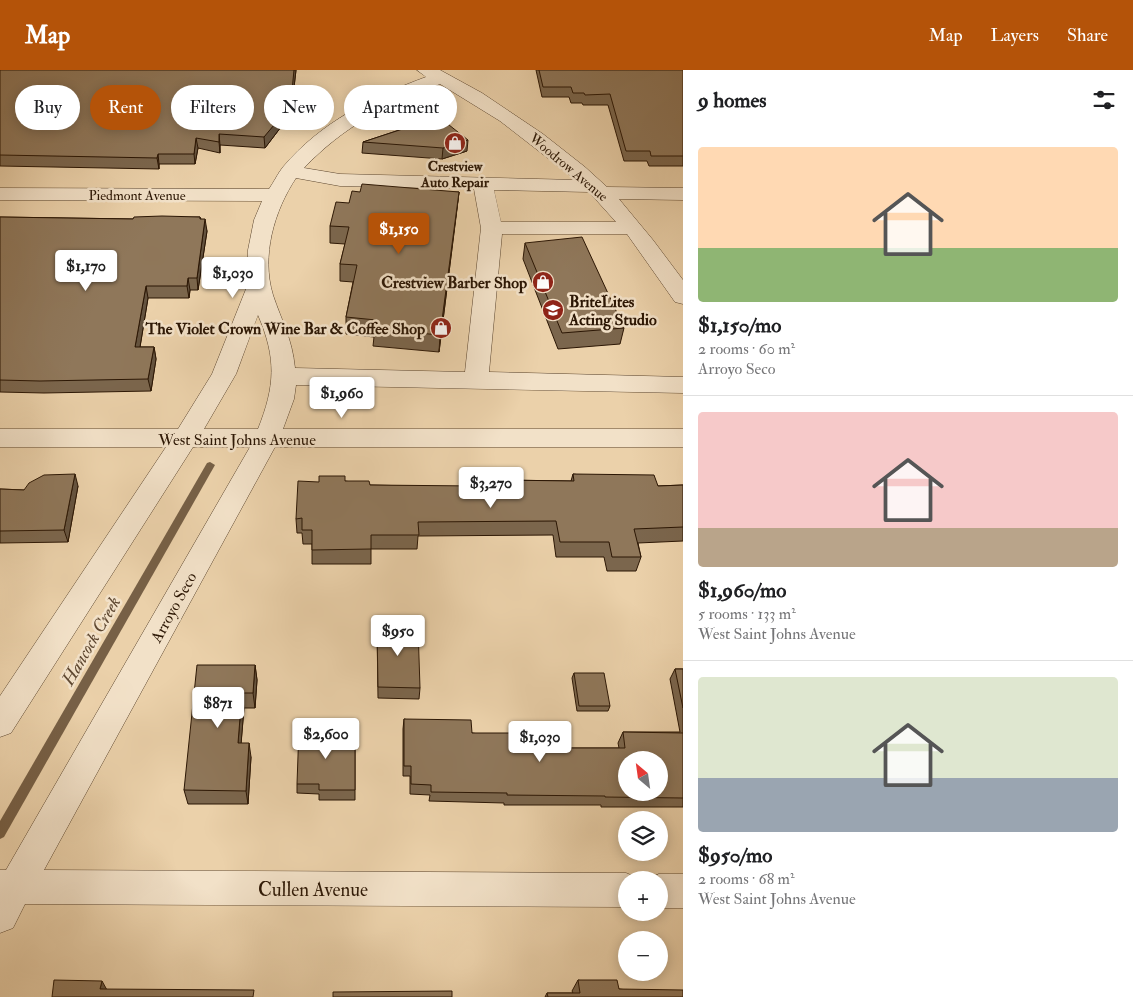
<!DOCTYPE html>
<meta charset="utf-8">
<style>
body{margin:0;font-family:"IM FELL Double Pica",serif;background:#f2f2f2;color:#202124;height:100vh;display:flex;flex-direction:column;font-size:19px;white-space:nowrap}
*{box-sizing:border-box;margin:0}
p{font-size:16px;color:#757577}
.icon{flex:none;width:28px;height:28px;fill:none;stroke:currentColor;stroke-width:2;stroke-linecap:round;stroke-linejoin:round}
.map{position:relative;flex:1;overflow:hidden}
.panel{display:flex;flex-direction:column;background:#fff;width:450px}
.panel>*{flex:none}
.guide{position:absolute;left:15px;top:15px;width:475px;height:45px;display:flex;gap:10px}
.needle{width:32px;rotate:331deg}
.controls{position:absolute;left:618px;top:681px;display:grid;gap:10px}
.controls a{display:grid;place-items:center;width:50px;height:50px;border-radius:50%;background:#fff;box-shadow:0 2px 12px #0003;font-size:25px}
.price{position:absolute;translate:-50% -42px;padding:0 11px;border-radius:5px;background:#fff;color:#222;font-size:16px;line-height:32px;filter:drop-shadow(0 1px 2px #0008)}
.price::after{content:'';position:absolute;left:50%;top:30px;width:15px;height:11px;margin-left:-8px;background:inherit;clip-path:polygon(0 0,100% 0,50% 100%)}
.price.active{background:#b45309;color:#fff}
ul{padding:0;list-style:none}
li{display:grid;align-content:center;gap:10px;height:265px;padding:0 15px}
li+li{border-top:1px solid #e0e0e0}
li span{display:grid;place-items:center;height:155px;border-radius:5px;color:#555}
li>.icon{margin-inline-start:auto}
span .icon{width:90px;height:90px;fill:#fffc;stroke-width:1}
li b{font-size:21px}
h2{display:flex;justify-content:space-between;align-items:center;height:60px;padding:0 15px;font-size:21px}
.tag{padding:0 18px;border-radius:22px;background:#fff;box-shadow:0 2px 12px #0003;font-size:18px;line-height:45px}
.tag.active{background:#b45309;color:#fff}
header{display:flex;align-items:center;gap:30px;box-sizing:border-box;height:70px;padding:0 25px;background:#b45309;color:#fff}
header strong{font-size:24px}
nav{display:flex;gap:28px;margin-inline-start:auto;font-size:18px}
main{display:flex;flex:1;min-height:0}
.map>svg:first-child{display:block}
.lines{fill:none;stroke-linecap:round;stroke-linejoin:round}
.stream{fill:#776046;fill-rule:evenodd}
.minor-casing{stroke:#5b452e;stroke-width:1}
.minor{fill:#f2e1c8;fill-rule:evenodd}
.wall{fill:#7b664d;stroke:#2b1604}
.shaded-wall{fill:#64533f;stroke:#2b1604}
.building{fill:#8f775a;stroke:#2b1604;fill-rule:evenodd}
.labels{text-anchor:middle;stroke-width:5;stroke-linejoin:round;paint-order:stroke}
.far-poi-label{font-size:14px;font-weight:bold;fill:#2b1604;stroke:#f2e1c8}
.far-street-label{font-size:14px;fill:#2b1604;stroke:#f2e1c8}
.poi-label{font-size:16px;font-weight:bold;fill:#2b1604;stroke:#f2e1c8;text-anchor:end}
.street-label{font-size:16px;fill:#2b1604;stroke:#f2e1c8}
.water-label{font-size:18px;font-style:italic;fill:#5e4730;stroke:#f2e1c8}
.near-street-label{font-size:19px;fill:#2b1604;stroke:#f2e1c8}
</style>
<header>
<strong>Map</strong>
<nav><a>Map</a><a>Layers</a><a>Share</a></nav>
</header>
<main>
<div class="map">
<svg width="683" height="927" viewBox="0 0 683 927">
<rect width="100%" height="100%" fill="#ebd1aa"/>
<filter id="stains"><feTurbulence type="fractalNoise" baseFrequency=".004" numOctaves="4"/><feColorMatrix values="0 0 0 0 .2 0 0 0 0 .09 0 0 0 0 .02 0 0 0 .5 -.17"/></filter>
<radialGradient id="worn" r=".72"><stop offset=".6" stop-color="#630" stop-opacity="0"/><stop offset="1" stop-color="#630" stop-opacity=".3"/></radialGradient>
<g class="lines">
<polygon class="stream" points="210,392 215,395 4,767 0,769 0,751 207,393"/>
<g class="minor-casing">
<g id="minor">
<path d="M417,0H440L482,23L543,64L585,97L607,117L683,118V130L619,129L653,170L683,210V234L675,232L627,164H502L489,302L683,307V323L296,315L294,329L283,359H683V377H275L44,800L626,803L638,808L639,810H626V837L25,834L13,858L0,863V800H6L250,377H193L11,663L0,667V626L166,377H0V359H178L212,304L248,214V180L254,150L262,131L0,130V118L269,119C274,112 278,103 283,97C321,52 372,27 426,7ZM440,14L500,51L576,110L340,104L304,98C344,56 387,34 440,14ZM296,108L340,116L474,119L481,158L465,302L295,298C292,268 282,252 273,225C261,186 274,141 296,108ZM494,120L589,122L616,152H501ZM258,245C277,289 275,316 258,359H204L236,304Z"/>
<polygon points="659,804 683,804 683,838 659,838 659,810 646,810"/>
</g>
</g>
<use href="#minor" class="minor"/>
</g>
<g class="wall">
<polygon points="0,0 296,0 290,52 284,53 265,78 220,75 220,83 198,78 195,94 159,94 159,99 0,96"/>
<polygon points="536,0 683,0 683,96 649,96 647,91 624,91 608,35 583,35 582,33 571,33 569,27 542,27"/>
<polygon points="439,47 467,81 442,89 362,83 363,72"/>
<polygon points="360,122 459,122 439,282 373,276 374,267 346,264 346,247 353,212 340,211 340,194 345,174 330,173 330,156 349,133"/>
<polygon points="0,147 133,149 200,147 207,161 198,220 190,220 189,228 148,228 140,277 154,277 156,289 151,321 44,323 0,322"/>
<polygon points="525,173 624,258 620,274 558,279 523,189"/>
<polygon points="573,404 658,416 683,415 683,471 638,473 641,487 636,501 607,501 604,487 556,487 553,465 418,466 417,479 371,479 371,494 312,494 312,474 303,474 302,463 297,463 296,449 319,412 345,411 370,415 499,418 500,410 571,411"/>
<polygon points="78,416 68,472 0,473 0,419 24,420"/>
<polygon points="377,557 420,618 419,629 378,628"/>
<polygon points="255,595 257,610 255,638 244,638 241,673 251,687 248,734 188,734 184,720"/>
<polygon points="675,599 683,599 683,737 601,737 601,735 504,735 504,733 429,731 430,725 410,724 410,706 403,706 403,659 404,649 472,663 536,672 566,678 619,678 618,673 623,662 680,662 670,609"/>
<polygon points="574,603 610,636 608,641 577,641 572,608"/>
<polygon points="342,672 355,672 355,730 319,730 319,724 297,723 297,714"/>
<polygon points="578,910 619,919 683,927 545,927 547,923 573,923 572,921"/>
</g>
<g class="shaded-wall">
<polygon points="294,0 296,0 290,52 284,53 265,78 264,67"/>
<polygon points="219,64 220,75 220,83 219,72"/>
<polygon points="196,68 198,78 195,94 194,84"/>
<polygon points="468,70 467,81 442,89 443,78"/>
<polygon points="158,84 159,94 159,99 157,88"/>
<polygon points="459,122 457,139 439,282 440,265"/>
<polygon points="205,149 207,161 198,220 197,208"/>
<polygon points="188,208 190,220 189,228 187,216"/>
<polygon points="146,216 148,228 138,289 135,277"/>
<polygon points="154,277 156,289 151,321 148,309"/>
<polygon points="75,404 78,416 68,472 64,460"/>
<polygon points="255,595 257,610 255,638 253,623"/>
<polygon points="242,623 244,638 240,687 238,673"/>
<polygon points="249,673 251,687 248,734 246,721"/>
<polygon points="102,911 107,920 100,919"/>
</g>
<g class="building">
<polygon points="0,0 294,0 290,41 284,43 264,67 219,64 219,72 196,68 194,84 158,84 157,88 0,85"/>
<polygon points="539,0 683,0 683,86 651,86 650,81 626,81 610,24 585,25 584,23 573,23 571,17 543,17"/>
<polygon points="439,47 468,70 443,78 363,72"/>
<polygon points="362,114 459,122 440,265 374,259 376,250 346,247 357,195 340,194 349,157 330,156 336,132 349,133 352,121 360,122"/>
<polygon points="162,146 200,147 200,149 205,149 197,208 188,208 187,216 146,216 135,277 154,277 148,309 40,311 0,310 0,147 133,149 134,147"/>
<polygon points="582,167 624,258 562,263 525,173"/>
<polygon points="75,404 64,460 0,461 0,419 24,420 29,413 44,405"/>
<polygon points="573,404 654,405 658,416 683,415 683,457 634,459 641,487 612,487 609,472 560,472 556,451 418,452 419,465 371,465 371,479 312,480 312,460 302,460 302,448 296,449 298,411 319,412 319,406 345,406 345,411 369,411 370,415 476,416 501,418 500,410 574,411"/>
<polygon points="377,557 418,557 420,618 378,617"/>
<polygon points="197,595 255,595 253,623 242,623 238,673 249,673 246,721 184,720"/>
<polygon points="675,599 683,599 683,638"/>
<polygon points="574,603 604,603 610,636 579,636"/>
<path d="M404,649L471,650L472,663H535L536,672H565L566,678H625L623,662L683,663V728L605,727V726L507,725V723L431,722V715L411,714V696H404ZM626,690H659V722H626Z"/>
<polygon points="299,658 342,660 342,672 355,672 355,720 319,720 319,714 297,714"/>
<polygon points="54,910 102,911 100,919 254,920 253,927 52,927"/>
<polygon points="578,910 617,910 619,919 683,920 683,927 548,927 547,923 580,923"/>
<polygon points="452,921 452,927 333,927 333,922"/>
</g>
<defs>
<g id="shop-disc" transform="scale(1.125)"><circle r="9.5" fill="#8f2418" stroke="#f2e1c8"/><path d="M-5-2.5h2.3a2.7 3.5 0 0 1 5.4 0H5L5.5 6h-11ZM-1.5-2.5h3a1.5 2.3 0 0 0-3 0Z" fill="#fff"/></g>
<g id="school-disc" transform="scale(1.125)"><circle r="9.5" fill="#8f2418" stroke="#f2e1c8"/><path d="M0-5L7-2L0 1L-7-2ZM-4 1L0 2.5L4 1V4Q0 6-4 4Z" fill="#fff"/></g>
</defs>
<g fill-rule="evenodd">
<use href="#shop-disc" x="455" y="73"/>
<use href="#shop-disc" x="543" y="212"/>
<use href="#school-disc" x="553" y="240"/>
<use href="#shop-disc" x="441" y="258"/>
</g>
<g class="labels">
<g class="far-poi-label">
<text x="455" y="101">Crestview<tspan x="455" dy="16">Auto Repair</tspan></text>
</g>
<g class="far-street-label">
<text transform="translate(569 97) rotate(40)" y="5">Woodrow Avenue</text>
<text x="137" y="130">Piedmont Avenue</text>
</g>
<g class="poi-label">
<text x="527" y="218">Crestview Barber Shop</text>
<text x="569" y="237" text-anchor="start">BriteLites<tspan x="569" dy="18">Acting Studio</tspan></text>
<text x="425" y="264">The Violet Crown Wine Bar &amp; Coffee Shop</text>
</g>
<g class="street-label">
<text x="237" y="375">West Saint Johns Avenue</text>
<text transform="translate(173 537) rotate(-61)" y="6">Arroyo Seco</text>
</g>
<g class="water-label">
<text transform="translate(91 571) rotate(-60)" y="6">Hancock Creek</text>
</g>
<g class="near-street-label">
<text x="313" y="826">Cullen Avenue</text>
</g>
</g>
<rect width="100%" height="100%" filter="url(#stains)"/>
<rect width="100%" height="100%" fill="url(#worn)"/>
</svg>
<div class="controls">
<a><svg class="needle" viewBox="-14 -14 28 28"><path d="M0-13l5 13h-10z" fill="#e53935"/><path d="M0 13l5-13h-10z" fill="#757577"/></svg></a>
<a><svg class="icon" aria-label="layers" viewBox="0 0 24 24"><path d="M12 4l9 5-9 5-9-5zM3 14l9 5 9-5"/></svg></a>
<a>+</a>
<a>−</a>
</div>
<b class="price active" style="left:399px;top:185px">$1,150</b>
<b class="price" style="left:86px;top:222px">$1,170</b>
<b class="price" style="left:233px;top:229px">$1,030</b>
<b class="price" style="left:342px;top:349px">$1,960</b>
<b class="price" style="left:491px;top:439px">$3,270</b>
<b class="price" style="left:398px;top:587px">$950</b>
<b class="price" style="left:218px;top:659px">$871</b>
<b class="price" style="left:326px;top:690px">$2,600</b>
<b class="price" style="left:540px;top:693px">$1,030</b>
<div class="guide">
<a class="tag">Buy</a>
<a class="tag active">Rent</a>
<a class="tag">Filters</a>
<a class="tag">New</a>
<a class="tag">Apartment</a>
</div>
</div>
<section class="panel">
<h2>9 homes<svg class="icon" aria-label="filters" viewBox="0 0 24 24"><path d="M4 7h16M4 17h16"/><circle cx="9" cy="7" r="2"/><circle cx="15" cy="17" r="2"/></svg></h2>
<ul>
<li><span style="background:linear-gradient(#ffd9b3 65%,#8fb573 0)"><svg class="icon" aria-label="home" viewBox="0 0 24 24"><path d="M3 11l9-7 9 7M6 9v11h12V9"/></svg></span><div><b>$1,150/mo</b><p>2 rooms · 60 m²</p><p>Arroyo Seco</p></div></li>
<li><span style="background:linear-gradient(#f6c9c9 75%,#b9a48a 0)"><svg class="icon" aria-label="home" viewBox="0 0 24 24"><path d="M3 11l9-7 9 7M6 9v11h12V9"/></svg></span><div><b>$1,960/mo</b><p>5 rooms · 133 m²</p><p>West Saint Johns Avenue</p></div></li>
<li><span style="background:linear-gradient(#dfe7d0 65%,#9aa5b1 0)"><svg class="icon" aria-label="home" viewBox="0 0 24 24"><path d="M3 11l9-7 9 7M6 9v11h12V9"/></svg></span><div><b>$950/mo</b><p>2 rooms · 68 m²</p><p>West Saint Johns Avenue</p></div></li>
</ul>
</section>
</main>
